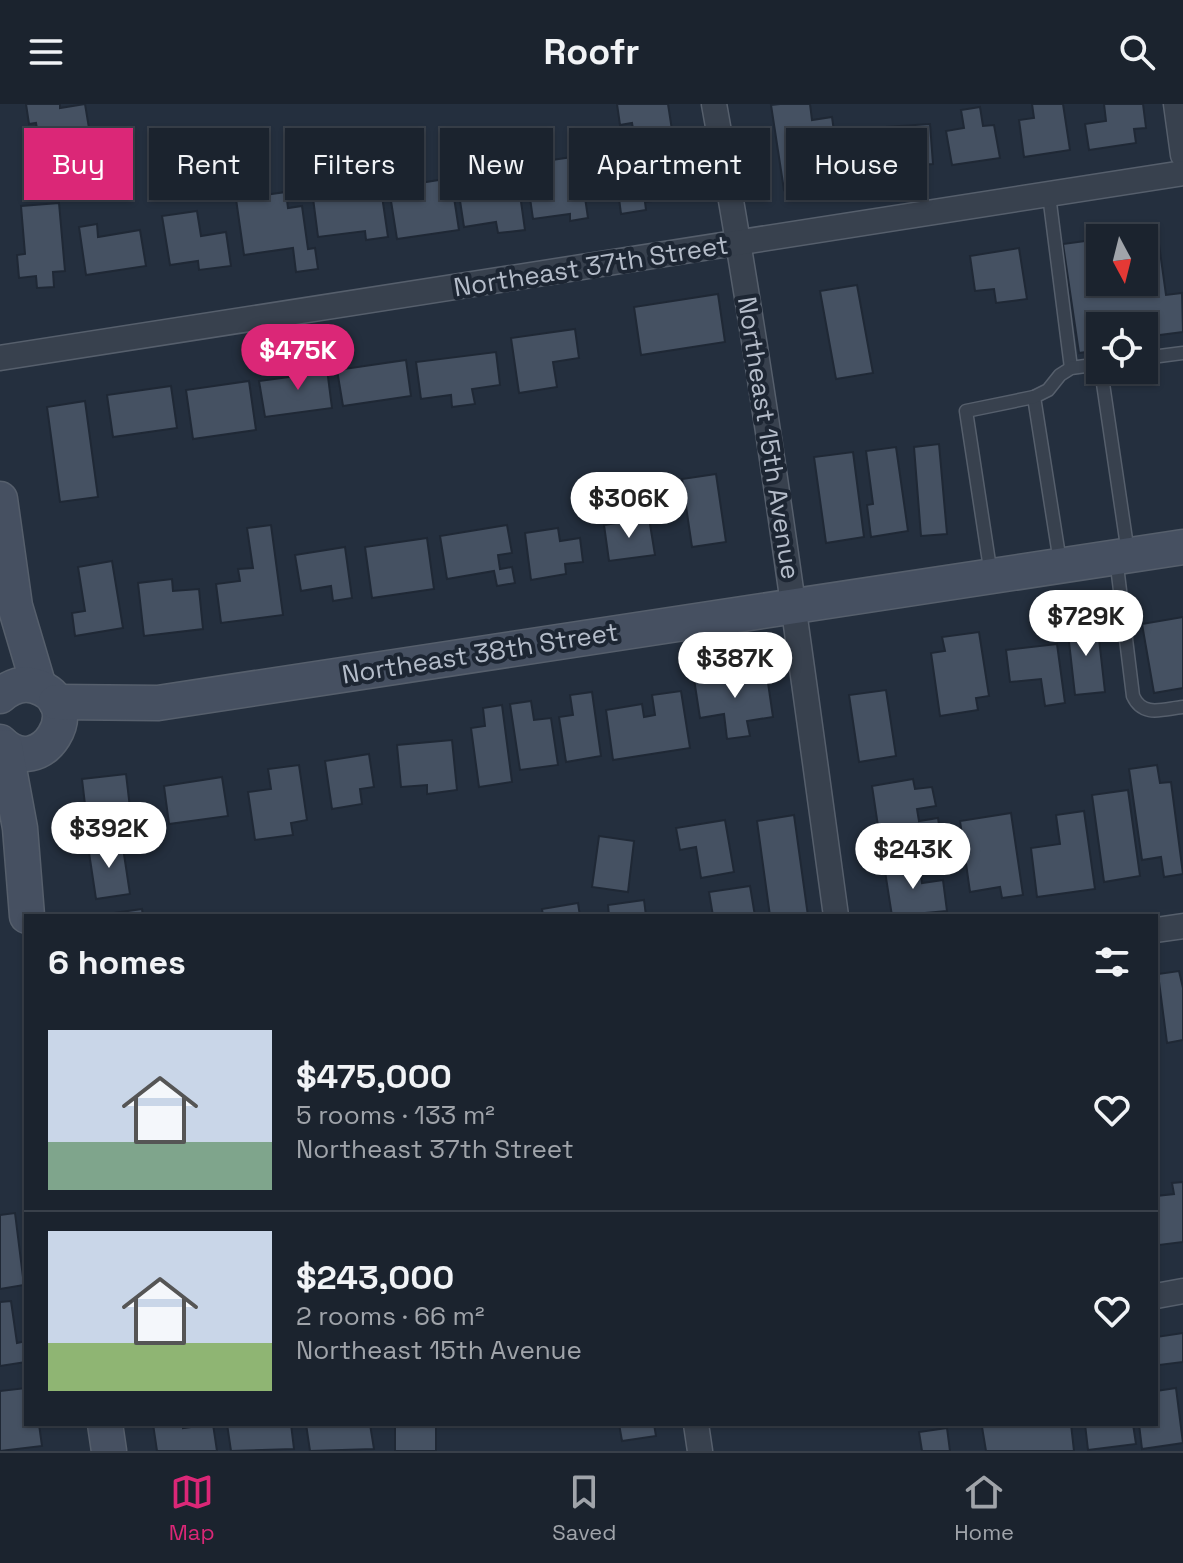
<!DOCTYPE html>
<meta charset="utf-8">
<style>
body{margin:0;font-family:"Space Grotesk",sans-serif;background:#242b36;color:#f1f3f6;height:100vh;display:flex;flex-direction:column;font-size:30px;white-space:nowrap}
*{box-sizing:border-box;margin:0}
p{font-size:26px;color:#a0a4aa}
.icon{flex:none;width:44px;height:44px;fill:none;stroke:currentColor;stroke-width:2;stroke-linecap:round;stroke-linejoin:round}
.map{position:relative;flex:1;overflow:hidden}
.panel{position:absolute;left:24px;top:810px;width:1134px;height:512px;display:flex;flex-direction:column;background:#1b232e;border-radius:0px;box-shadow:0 2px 6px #0004,0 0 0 2px #39404a}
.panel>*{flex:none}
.guide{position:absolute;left:24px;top:24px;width:1136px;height:72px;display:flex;gap:16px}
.needle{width:52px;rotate:173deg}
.tools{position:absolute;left:1086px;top:120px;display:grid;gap:16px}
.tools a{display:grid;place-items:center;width:72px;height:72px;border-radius:0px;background:#1b232e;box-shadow:0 2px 6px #0004,0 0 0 2px #39404a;font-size:40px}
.price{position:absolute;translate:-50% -68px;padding:0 18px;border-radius:28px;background:#fff;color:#222;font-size:26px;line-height:52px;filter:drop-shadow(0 2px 4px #0008)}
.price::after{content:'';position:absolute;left:50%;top:48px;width:24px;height:18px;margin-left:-12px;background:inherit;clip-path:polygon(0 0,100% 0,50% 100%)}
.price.current{background:#db2777;color:#fff}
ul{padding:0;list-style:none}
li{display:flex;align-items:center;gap:24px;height:200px;padding:0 24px}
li+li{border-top:2px solid #39404a}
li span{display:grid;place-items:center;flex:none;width:224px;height:160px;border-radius:0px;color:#555}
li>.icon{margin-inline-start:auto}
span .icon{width:96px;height:96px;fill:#fffc;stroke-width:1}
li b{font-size:34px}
h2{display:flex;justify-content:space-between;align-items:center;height:96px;padding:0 24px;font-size:34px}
.tag{padding:0 28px;border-radius:0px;background:#1b232e;box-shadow:0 2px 6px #0004,0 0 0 2px #39404a;font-size:28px;line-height:72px}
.tag.current{background:#db2777;color:#fff}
header{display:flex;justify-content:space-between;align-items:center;height:104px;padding:0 24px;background:#1b232e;font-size:36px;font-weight:700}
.menu{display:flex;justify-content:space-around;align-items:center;height:112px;border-top:2px solid #39404a;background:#1b232e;font-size:22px;color:#a0a4aa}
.menu a{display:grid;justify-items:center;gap:4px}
.menu .current{color:#db2777}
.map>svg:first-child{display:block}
.building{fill:#455162;stroke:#1f2835;stroke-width:2}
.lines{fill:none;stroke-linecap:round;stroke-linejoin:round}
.lane-casing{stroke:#565f6c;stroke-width:15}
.street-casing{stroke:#565f6c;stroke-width:27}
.secondary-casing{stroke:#565f6c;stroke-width:37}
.lane{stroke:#38414e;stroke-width:12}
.street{stroke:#38414e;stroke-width:24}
.secondary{stroke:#465061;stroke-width:34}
.labels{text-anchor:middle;stroke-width:8;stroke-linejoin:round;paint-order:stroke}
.street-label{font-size:26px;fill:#b4bcc9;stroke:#1d2633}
</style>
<header><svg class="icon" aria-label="menu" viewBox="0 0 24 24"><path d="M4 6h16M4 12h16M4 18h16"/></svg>Roofr<svg class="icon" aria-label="search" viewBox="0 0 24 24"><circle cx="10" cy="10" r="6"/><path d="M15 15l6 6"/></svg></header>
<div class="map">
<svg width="1183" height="1347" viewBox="0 0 1183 1347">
<rect width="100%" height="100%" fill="#242f3e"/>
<g class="building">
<polygon points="26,0 60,0 60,4 85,0 91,36 40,43 36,19 29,20"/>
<polygon points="617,0 668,0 672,26 634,31 632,19 620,21"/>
<polygon points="780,0 810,0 812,16 832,13 838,56 819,59 822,80 784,86 771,1"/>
<polygon points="1032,0 1063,0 1070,46 1024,53 1019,16 1034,14"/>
<polygon points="1104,0 1143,0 1146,24 1134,25 1136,39 1089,46 1085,20 1106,17"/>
<polygon points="980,3 983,22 994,21 1000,54 952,61 946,27 964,24 961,6"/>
<polygon points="930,20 933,60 873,64 871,24"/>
<polygon points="579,52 588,114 570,117 570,110 533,115 525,60"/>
<polygon points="681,54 686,92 645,98 646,106 621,110 615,63"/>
<polygon points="517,69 525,126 498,129 496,118 464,123 457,77"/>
<polygon points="451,74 459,126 397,135 391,97 417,93 414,80"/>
<polygon points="381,85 388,133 366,136 365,127 318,133 313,94"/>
<polygon points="286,88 288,104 302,102 308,145 315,144 318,165 296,168 293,144 244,151 236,95"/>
<polygon points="59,99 65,167 53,168 54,183 37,184 36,172 19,174 17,151 25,150 21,102"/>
<polygon points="197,107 201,132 226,128 231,162 199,166 198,157 170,161 162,112"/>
<polygon points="97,120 98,133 140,126 146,162 86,171 79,123"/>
<polygon points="1157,126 1166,191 1182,189 1183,228 1144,233 1144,222 1100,222 1100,246 1079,249 1063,140 1100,135 1100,178 1144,178 1144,134 1104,134"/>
<polygon points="1019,144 1027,195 996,199 994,185 975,187 970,152"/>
<polygon points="857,181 873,269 836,275 820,187"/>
<polygon points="718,190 725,238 641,251 634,203"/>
<polygon points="575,225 579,254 553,258 557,283 519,289 511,234"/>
<polygon points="496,248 500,281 472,285 475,300 452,303 451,291 421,295 416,258"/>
<polygon points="406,256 411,292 343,302 337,266"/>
<polygon points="326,257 332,304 265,313 259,277 305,271 304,260"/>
<polygon points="249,277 256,326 193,335 186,286"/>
<polygon points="171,282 177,324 113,333 107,291"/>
<polygon points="85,297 98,393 60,398 47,303"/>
<polygon points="939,340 947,430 921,432 914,343"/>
<polygon points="896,343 908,427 871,433 867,401 873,400 866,347"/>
<polygon points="853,348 864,433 826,439 814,353"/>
<polygon points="716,370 726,438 692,443 682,375"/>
<polygon points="649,414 655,451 609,457 604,421"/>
<polygon points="271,421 283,511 221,519 216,480 240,477 238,465 253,464 247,424"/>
<polygon points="507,421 512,449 498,451 500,465 512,463 515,479 497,482 494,467 447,475 440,432"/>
<polygon points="558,424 560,437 580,434 583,458 565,460 566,470 531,476 525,429"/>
<polygon points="427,434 434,485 372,494 365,443"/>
<polygon points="345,443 352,494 333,497 331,482 301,487 295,451"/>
<polygon points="112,457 123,524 75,532 72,509 85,507 78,463"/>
<polygon points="172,475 173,487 199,485 203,525 144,532 138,479"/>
<polygon points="1183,513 1183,584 1154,589 1142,520"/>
<polygon points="1097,517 1105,588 1075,591 1067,520"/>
<polygon points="979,528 989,592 976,594 978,606 940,612 931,549 945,547 942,533"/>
<polygon points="1057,540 1065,599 1045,602 1041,575 1010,578 1006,546"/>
<polygon points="766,565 773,613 747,617 750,632 727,635 724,610 700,614 694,575"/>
<polygon points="886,586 896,652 859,658 849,591"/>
<polygon points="681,587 690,644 613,656 606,606 642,600 644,613 655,611 652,591"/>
<polygon points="592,588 601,652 566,658 559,613 573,611 570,591"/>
<polygon points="531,597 534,616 551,614 558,661 520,666 510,600"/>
<polygon points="502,601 512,678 479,683 471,624 485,622 483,604"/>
<polygon points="452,636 457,686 427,690 427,681 401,683 397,641"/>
<polygon points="369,650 374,683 360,685 362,700 332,705 325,657"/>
<polygon points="299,661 307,716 291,719 293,731 255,736 248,688 271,685 268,665"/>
<polygon points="1157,661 1160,679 1171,678 1183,770 1164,773 1161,753 1142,756 1129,665"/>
<polygon points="126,670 130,704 117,706 118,722 88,726 82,675"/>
<polygon points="222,673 228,712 169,720 164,682"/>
<polygon points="913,675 915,685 932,683 936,702 917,705 919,717 938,714 942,740 882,749 872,682"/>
<polygon points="1128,686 1140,772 1104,778 1092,691"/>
<polygon points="1084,707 1095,785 1037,793 1031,744 1060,740 1056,711"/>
<polygon points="1011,709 1023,791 1002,794 1000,783 970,788 960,717"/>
<polygon points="794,711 808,812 770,812 757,717"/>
<polygon points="725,716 734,768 701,774 696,743 680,746 676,724"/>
<polygon points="599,732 634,737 628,788 592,783"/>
<polygon points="122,737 130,790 96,795 88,742"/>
<polygon points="919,756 922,779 943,776 947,807 892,812 884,761"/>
<polygon points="750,782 755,812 713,812 709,788"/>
<polygon points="644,796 646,812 609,812 608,801"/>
<polygon points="578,799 580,812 543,812 542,805"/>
<polygon points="142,805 143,812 100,812 100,811"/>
<polygon points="1179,867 1183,884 1183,936 1167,939 1158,870"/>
<polygon points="1183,1078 1183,1138 1159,1141 1156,1092 1174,1090 1172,1079"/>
<polygon points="15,1109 24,1181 0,1185 0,1111"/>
<polygon points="11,1197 17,1239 26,1237 26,1258 0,1262 0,1198"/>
<polygon points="1183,1229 1183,1258 1159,1261 1156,1233"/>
<polygon points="26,1284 26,1320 39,1320 42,1342 0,1347 0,1287"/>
<polygon points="1176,1284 1183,1339 1142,1345 1139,1320 1156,1320 1156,1287"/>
<polygon points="153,1320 183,1320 183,1324 213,1320 217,1347 157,1347"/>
<polygon points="227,1320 291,1320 294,1345 231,1347"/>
<polygon points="306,1320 370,1320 374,1345 310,1347"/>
<rect x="395" y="1320" width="41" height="27"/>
<polygon points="619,1320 654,1320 656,1332 622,1337"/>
<polygon points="1002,1320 1071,1320 1074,1347 986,1347 982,1323"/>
<polygon points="1085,1320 1133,1320 1136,1340 1088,1346"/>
<polygon points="947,1324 950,1347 922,1347 919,1328"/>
</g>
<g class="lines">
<g class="lane-casing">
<g id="lane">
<polyline points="1049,91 1071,264"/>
<polyline points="1144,254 1183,249"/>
<polyline points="1101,266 1128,449"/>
<polyline points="1034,293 1060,458"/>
<path d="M1116,454L1133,592C1143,614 1163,605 1183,603"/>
<polyline points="991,471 966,307 1034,293 1048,286 1060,271 1071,264 1100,260"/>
</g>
</g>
<g class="street-casing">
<g id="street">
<path d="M714,0C763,269 799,541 836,812"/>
<polyline points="1176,0 1183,51"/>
<polyline points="0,254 1183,69"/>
<polyline points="1156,826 1183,822"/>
<polyline points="1156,1192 1183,1187"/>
<polyline points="696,1320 700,1347"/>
</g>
</g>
<g class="secondary-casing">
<g id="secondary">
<polyline points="0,395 15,502 39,583"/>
<path d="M0,592C10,583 22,578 35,582C91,599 41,680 0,638"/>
<polyline points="56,598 158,599 1183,443"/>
<polyline points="5,643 20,724 27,812"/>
<polyline points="105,1320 109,1347"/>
</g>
</g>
<use href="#lane" class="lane"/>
<use href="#street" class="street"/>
<use href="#secondary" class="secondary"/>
</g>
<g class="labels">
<g class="street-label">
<text transform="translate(591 162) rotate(-9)" y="9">Northeast 37th Street</text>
<text transform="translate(769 334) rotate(81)" y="9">Northeast 15th Avenue</text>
<text transform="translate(480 549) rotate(-9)" y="9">Northeast 38th Street</text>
</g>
</g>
</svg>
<div class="tools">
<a><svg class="needle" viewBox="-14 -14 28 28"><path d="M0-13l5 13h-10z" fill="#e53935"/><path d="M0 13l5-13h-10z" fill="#a0a4aa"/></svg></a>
<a><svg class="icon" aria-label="locate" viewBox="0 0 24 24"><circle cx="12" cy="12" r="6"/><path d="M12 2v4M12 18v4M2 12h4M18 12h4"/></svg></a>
</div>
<b class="price current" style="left:298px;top:288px">$475K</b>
<b class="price" style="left:629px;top:436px">$306K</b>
<b class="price" style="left:1086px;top:554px">$729K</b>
<b class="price" style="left:735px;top:596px">$387K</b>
<b class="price" style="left:109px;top:766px">$392K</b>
<b class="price" style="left:913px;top:787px">$243K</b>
<div class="guide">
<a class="tag current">Buy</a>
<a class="tag">Rent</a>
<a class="tag">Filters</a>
<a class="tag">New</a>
<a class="tag">Apartment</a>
<a class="tag">House</a>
</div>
<section class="panel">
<h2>6 homes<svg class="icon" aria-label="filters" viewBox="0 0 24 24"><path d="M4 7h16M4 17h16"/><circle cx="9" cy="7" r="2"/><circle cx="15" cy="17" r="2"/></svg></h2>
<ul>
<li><span style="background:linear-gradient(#c9d6e8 70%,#7fa58c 0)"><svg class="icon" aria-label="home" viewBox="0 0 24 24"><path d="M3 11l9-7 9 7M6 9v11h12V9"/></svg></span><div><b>$475,000</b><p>5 rooms · 133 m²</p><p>Northeast 37th Street</p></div><svg class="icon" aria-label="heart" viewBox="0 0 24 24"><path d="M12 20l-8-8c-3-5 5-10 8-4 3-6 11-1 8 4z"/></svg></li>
<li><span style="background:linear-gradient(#c9d6e8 70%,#8fb573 0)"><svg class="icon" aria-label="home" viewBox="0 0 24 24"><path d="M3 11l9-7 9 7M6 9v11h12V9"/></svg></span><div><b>$243,000</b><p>2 rooms · 66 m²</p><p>Northeast 15th Avenue</p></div><svg class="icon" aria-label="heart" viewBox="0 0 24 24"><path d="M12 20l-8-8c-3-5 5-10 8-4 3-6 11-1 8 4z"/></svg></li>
</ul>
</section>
</div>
<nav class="menu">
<a class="current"><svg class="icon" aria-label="map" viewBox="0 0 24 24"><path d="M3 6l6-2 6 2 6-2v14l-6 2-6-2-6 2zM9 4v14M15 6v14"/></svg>Map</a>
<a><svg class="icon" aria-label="saved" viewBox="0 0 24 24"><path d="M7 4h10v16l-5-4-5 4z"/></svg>Saved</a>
<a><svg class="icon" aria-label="home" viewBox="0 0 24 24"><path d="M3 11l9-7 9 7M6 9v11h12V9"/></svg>Home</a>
</nav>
